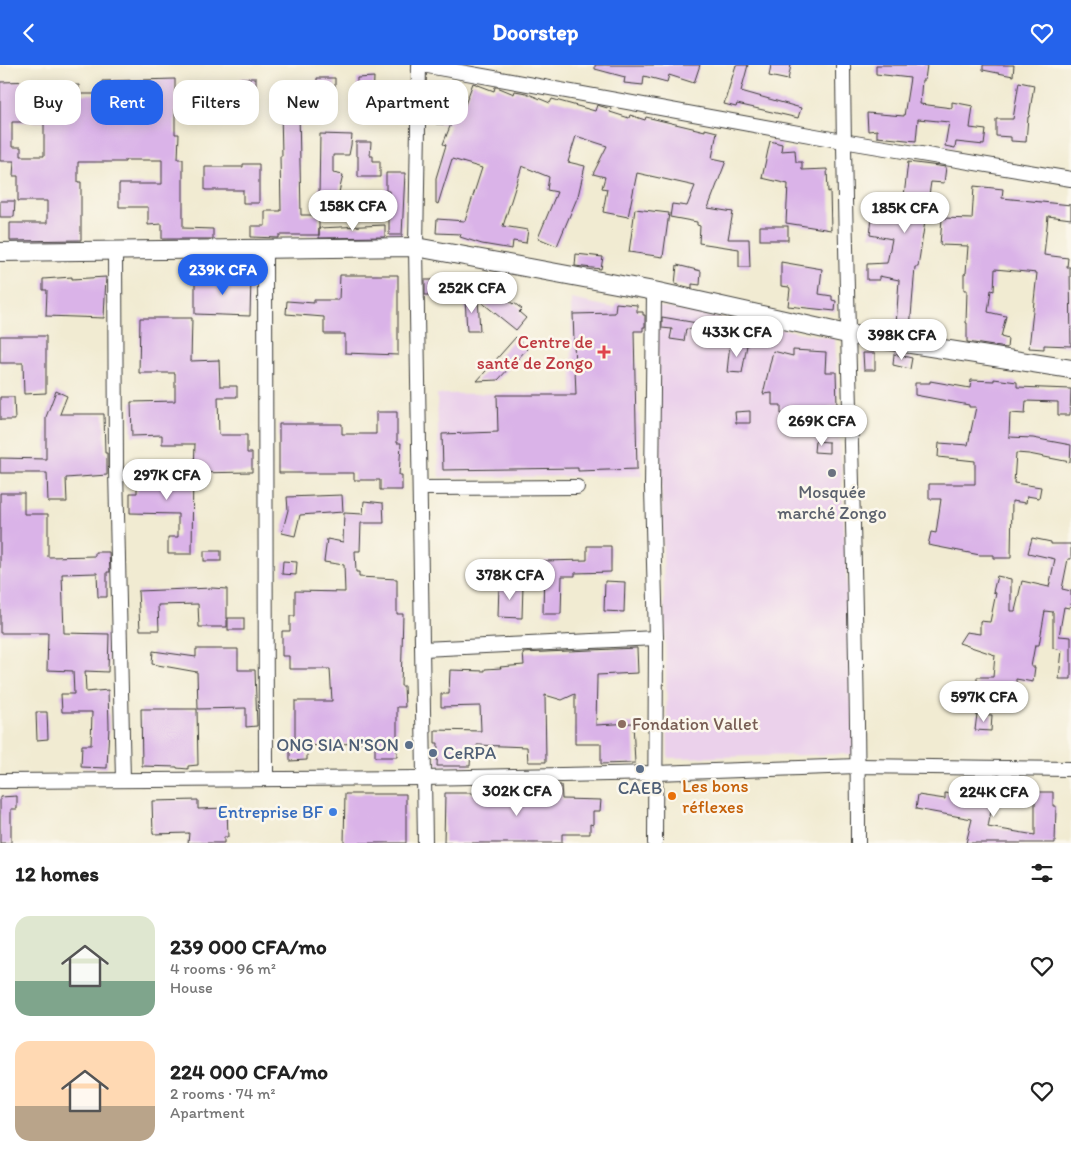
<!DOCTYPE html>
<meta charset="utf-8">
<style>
body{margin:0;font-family:Itim,sans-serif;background:#f6f6f6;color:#222;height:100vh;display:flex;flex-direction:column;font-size:19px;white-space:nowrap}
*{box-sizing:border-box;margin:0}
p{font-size:16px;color:#767676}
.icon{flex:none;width:28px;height:28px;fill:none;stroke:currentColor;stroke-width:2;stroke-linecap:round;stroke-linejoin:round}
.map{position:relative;height:778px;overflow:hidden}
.details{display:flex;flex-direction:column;background:#fff;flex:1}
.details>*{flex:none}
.hud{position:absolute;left:15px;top:15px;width:500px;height:45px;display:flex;gap:10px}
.price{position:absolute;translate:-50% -42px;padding:0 11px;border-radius:18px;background:#fff;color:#222;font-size:16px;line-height:32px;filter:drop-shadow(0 1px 2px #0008)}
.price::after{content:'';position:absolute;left:50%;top:30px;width:15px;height:11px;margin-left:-8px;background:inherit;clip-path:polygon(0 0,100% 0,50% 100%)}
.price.on{background:#2563eb;color:#fff}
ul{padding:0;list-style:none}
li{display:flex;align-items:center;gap:15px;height:125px;padding:0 15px}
li span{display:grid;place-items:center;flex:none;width:140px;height:100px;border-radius:15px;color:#555}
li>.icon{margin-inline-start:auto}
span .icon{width:60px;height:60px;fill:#fffc;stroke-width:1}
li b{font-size:21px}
h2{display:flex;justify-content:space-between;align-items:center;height:60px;padding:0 15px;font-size:21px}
.pill{padding:0 18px;border-radius:15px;background:#fff;box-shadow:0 2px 12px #0003;font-size:18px;line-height:45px}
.pill.on{background:#2563eb;color:#fff}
header{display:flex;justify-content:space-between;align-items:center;height:65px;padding:0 15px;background:#2563eb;color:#fff;font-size:22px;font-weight:800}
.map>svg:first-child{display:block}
.built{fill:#ebd1eb}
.building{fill:#dab3e8;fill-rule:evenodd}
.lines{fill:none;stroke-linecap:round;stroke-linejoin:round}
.minor-casing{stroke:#3c3b37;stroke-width:16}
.tertiary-casing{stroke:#3c3b37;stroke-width:20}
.minor{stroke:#fff;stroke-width:14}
.tertiary{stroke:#fff;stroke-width:18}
.health-dot{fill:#e0444e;stroke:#fbf7ec;stroke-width:2}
.worship-dot{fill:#6b7280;stroke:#fbf7ec;stroke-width:2}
.education-dot{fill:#8d6e63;stroke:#fbf7ec;stroke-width:2}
.service-dot{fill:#5c6f8a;stroke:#fbf7ec;stroke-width:2}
.food-dot{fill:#e8710a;stroke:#fbf7ec;stroke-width:2}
.shop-dot{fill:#3f7fe0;stroke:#fbf7ec;stroke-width:2}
.labels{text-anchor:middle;stroke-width:5;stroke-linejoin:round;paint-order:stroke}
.health-label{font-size:18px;fill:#be3a42;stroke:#fbf7ec;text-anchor:end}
.worship-label{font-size:18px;fill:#5b616d;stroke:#fbf7ec}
.education-label{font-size:18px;fill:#785e54;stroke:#fbf7ec;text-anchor:start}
.service-label{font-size:18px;fill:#4e5e75;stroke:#fbf7ec;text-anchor:end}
.food-label{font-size:18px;fill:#c56008;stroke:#fbf7ec;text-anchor:start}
.shop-label{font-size:18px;fill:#366cbe;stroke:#fbf7ec;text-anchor:end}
</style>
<header><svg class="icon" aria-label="back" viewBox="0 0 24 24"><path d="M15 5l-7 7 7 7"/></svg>Doorstep<svg class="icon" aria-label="heart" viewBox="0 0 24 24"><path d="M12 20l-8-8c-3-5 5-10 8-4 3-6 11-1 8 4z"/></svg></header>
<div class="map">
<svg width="1071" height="778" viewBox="0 0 1071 778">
<rect width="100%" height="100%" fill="#fbf7ec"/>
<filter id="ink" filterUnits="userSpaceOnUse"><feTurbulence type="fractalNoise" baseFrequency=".02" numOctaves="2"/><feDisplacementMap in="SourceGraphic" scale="10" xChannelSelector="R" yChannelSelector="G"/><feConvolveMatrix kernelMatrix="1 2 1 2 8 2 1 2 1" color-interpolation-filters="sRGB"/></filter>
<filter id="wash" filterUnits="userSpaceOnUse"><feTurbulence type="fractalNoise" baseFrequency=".0096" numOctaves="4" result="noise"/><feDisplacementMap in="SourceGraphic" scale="20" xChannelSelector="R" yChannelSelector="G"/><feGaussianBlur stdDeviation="1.12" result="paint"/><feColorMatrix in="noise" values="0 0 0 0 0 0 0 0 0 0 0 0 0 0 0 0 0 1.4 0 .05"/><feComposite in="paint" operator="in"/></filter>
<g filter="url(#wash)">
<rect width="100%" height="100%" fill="#f1ebd2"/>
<g class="built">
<polygon points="571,234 634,247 642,411 439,412 437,329 572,328"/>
<polygon points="657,241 835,274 855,689 668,693"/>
</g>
<g id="blocks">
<g class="building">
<polygon points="595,0 700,0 694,18 669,10 667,17 644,11 643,20 624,18 625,12 595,4"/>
<polygon points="736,0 748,0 741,26 801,43 798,53 737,39 736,42 724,39"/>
<polygon points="771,0 791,0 788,15 769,11"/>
<polygon points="876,0 927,0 925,15 922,15 920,39 952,43 952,37 973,41 970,63 986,65 984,80 956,77 955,83 945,81 949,57 918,54 916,76 877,72 877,65 868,66 867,48 904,51 910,13 876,9"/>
<polygon points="983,0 1014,0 1013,11 983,5"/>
<polygon points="374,12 373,37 370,37 370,53 357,53 357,13"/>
<polygon points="241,13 256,13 256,51 240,52"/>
<polygon points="317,13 335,13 335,36 317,35"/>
<path d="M175,14V69H179L178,94H183V163L213,164V174H162V159L148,160V142H119V119H162V95H125V97H78V117H81V175L10,176V158H47V136H18V111H13L14,96H0V17L41,16V21L79,20V29H102V16ZM12,57H44V91H21V82H12Z"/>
<polygon points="1019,17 1034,20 1029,52 1028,52 1026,77 1011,76 1011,72 996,71 996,54 1013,54"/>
<polygon points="473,18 494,26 495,22 497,22 514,29 515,26 526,28 550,38 552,34 595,46 597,40 611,44 610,47 629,53 630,50 645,55 646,52 705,66 705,64 717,67 712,93 726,96 708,143 733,147 728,174 749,174 750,202 739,202 739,184 699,178 700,161 697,160 697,157 670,152 672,139 687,141 695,121 637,108 628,152 603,147 607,124 602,123 605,112 593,109 607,81 576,71 568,97 585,101 578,131 557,181 538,173 557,127 547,125 549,112 522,101 503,161 528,165 526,178 513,176 512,184 482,179 460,172 461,169 436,168 437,154 465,156 482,103 452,94 438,139 436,138 436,113 446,80 443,79 451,59 436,59 436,45 463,45"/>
<polygon points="281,45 299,45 301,150 319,150 319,170 279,170 279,173 251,172 251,161 265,161 265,146 281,146 280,91 282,91"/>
<polygon points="320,69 352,70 351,80 349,90 333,90 333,108 343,110 337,136 319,131"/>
<polygon points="770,76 782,79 781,86 795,85 796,97 802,97 802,105 827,104 828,127 830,126 831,165 786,158 788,119 762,113"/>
<polygon points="356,77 371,77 370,91 373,91 373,96 380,96 380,112 358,112 358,91 356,91"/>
<polygon points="908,97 946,102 944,118 931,117 918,202 915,202 910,264 896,261 899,215 879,211 879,215 867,215 867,199 887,198 892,174 870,170 872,153 884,155 885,140 888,141 889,130 904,131"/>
<polygon points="243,99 259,99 259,138 243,138 243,125 205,125 205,102 243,102"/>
<polygon points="386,108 405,108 402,170 389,170 389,126 386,126"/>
<polygon points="974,121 1003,124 1002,133 1071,140 1071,154 1048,151 1044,190 1068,193 1067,202 1070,202 1071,281 1044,280 1044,284 1029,283 1037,208 995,204 994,226 991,225 988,247 1006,251 1001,272 1008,274 1007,283 967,277 967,258 966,258 967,225 964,225 964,209 966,208 968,181 940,180 942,153 972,154"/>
<polygon points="0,136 15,136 14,152 0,152"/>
<polygon points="635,144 669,148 663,192 629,187"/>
<polygon points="385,160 385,172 319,173 319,163"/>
<rect x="760" y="161" width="28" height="14"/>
<polygon points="576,189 603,192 601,204 575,201"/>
<polygon points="781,197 822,204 819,229 832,231 832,235 836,236 835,246 788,241 790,224 789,222 781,221"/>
<polygon points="677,200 701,206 700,220 692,219 692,223 675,219"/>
<polygon points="340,210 398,210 398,290 345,288 345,269 324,269 324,252 286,249 287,236 314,238 314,235 339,235"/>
<polygon points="72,212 72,214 106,212 104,253 46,251 47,225 43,225 43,214"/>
<polygon points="195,212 251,213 250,251 195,249"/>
<rect x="425" y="215" width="13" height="15"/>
<polygon points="491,222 513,239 514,238 522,244 519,247 526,253 516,265 480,236"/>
<polygon points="465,233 478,233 480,266 467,266"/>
<polygon points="616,238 637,240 637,247 643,247 643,250 645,250 645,262 643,262 643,266 634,266 637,404 578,406 578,403 443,405 442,369 498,367 497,330 576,330 573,249 615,248"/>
<polygon points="662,252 697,258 696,265 686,264 684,276 670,274 672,264 662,263"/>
<polygon points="140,253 192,253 191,296 219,295 220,321 237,321 237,332 218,332 219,370 247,370 247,388 252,388 252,407 194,408 195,379 162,379 162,370 132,371 131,337 175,336 175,308 139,308"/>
<polygon points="0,271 46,271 46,328 24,329 23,298 0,298"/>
<polygon points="516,272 527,284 498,315 477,316"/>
<polygon points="730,278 747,280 742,308 727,307"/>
<polygon points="793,285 826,287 825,307 836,307 837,340 829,341 829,347 797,347 797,349 781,349 781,340 772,340 772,328 763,329 773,286 793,291"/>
<polygon points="863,288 875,288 875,305 864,305"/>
<polygon points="894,289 912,293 910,304 893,300"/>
<polygon points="994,314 1017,317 1017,322 1071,324 1070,350 1058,350 1058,337 1026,336 1025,349 1010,348 1009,372 1033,373 1071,380 1070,397 1029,389 1016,388 1014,418 1041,422 1039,433 1027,431 1026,438 1012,436 1011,493 994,493 994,490 980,490 928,480 931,467 936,468 941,434 929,434 929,419 975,419 975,396 938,392 939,378 968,380 976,342 969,342 969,340 915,330 915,318 930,318 930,316 970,323 971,315 994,316"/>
<polygon points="56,326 67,331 60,349 104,349 105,388 107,388 107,410 66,413 67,437 48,437 47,408 0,408 0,393 46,394 46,352"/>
<polygon points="0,332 14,332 15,355 0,355"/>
<polygon points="750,346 750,358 736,358 735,347"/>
<polygon points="376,347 397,347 397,378 401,378 399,410 402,410 402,425 380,425 380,415 354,415 354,408 279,408 279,359 342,359 342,369 376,369"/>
<polygon points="815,376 829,377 829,388 814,387"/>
<polygon points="137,402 193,403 192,489 168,489 168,472 178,472 178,449 130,448 130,428 137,428"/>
<polygon points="0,428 24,428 24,449 48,449 48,492 95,491 95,487 109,487 110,507 107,507 107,532 98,532 97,508 62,509 64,568 109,569 108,607 85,606 86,627 108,625 109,662 107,703 81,702 82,680 91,680 92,647 62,647 61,629 74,629 73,606 47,605 48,568 0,568"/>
<polygon points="342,430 343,447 300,450 295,471 282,468 288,445 287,432"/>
<polygon points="364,436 383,438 384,458 361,458 360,486 355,486 356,507 359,507 359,512 397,514 397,549 403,549 401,621 404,621 405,642 397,642 397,692 375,692 375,677 307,681 307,695 290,696 290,684 295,684 295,636 332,636 330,604 289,604 289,591 282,591 282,566 290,566 290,551 295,551 295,526 345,527 344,500 324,497 327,474 343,477 344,448 363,449"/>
<polygon points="1032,473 1051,477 1051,479 1071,479 1071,494 1068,494 1062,524 1071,526 1071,535 1069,543 1064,542 1059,571 1071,572 1071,614 1059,614 1062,585 1053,583 1053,547 1045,546 1039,580 1035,580 1031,602 1035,602 1033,617 1016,614 1016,636 998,636 998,628 977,628 977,612 993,612 995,590 959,578 966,567 980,569 980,556 990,557 996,528 993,527 997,511 1011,514 1011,546 1015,546 1022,516 1049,522 1055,494 1028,488"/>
<polygon points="587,481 611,481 611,507 575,508 575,511 562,511 561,549 543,549 544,496 587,495"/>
<rect x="204" y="486" width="17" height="10"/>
<polygon points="283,496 297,497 296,510 282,509"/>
<polygon points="605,516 625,517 624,547 604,546"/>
<polygon points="499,519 523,520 522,553 498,552"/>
<polygon points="212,523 227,524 227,562 199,562 198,539 158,540 159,565 140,565 138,526"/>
<rect x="228" y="553" width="16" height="12"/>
<polygon points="637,583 638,608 597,610 597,613 596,660 633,658 635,698 601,699 601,679 575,679 575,629 562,635 545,630 546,697 528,697 527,682 477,680 477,686 471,686 470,701 437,701 438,678 435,678 435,665 481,666 480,641 441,642 441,629 449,629 450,605 485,606 485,604 501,603 500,602 524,600 523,588"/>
<polygon points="196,584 238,584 238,605 255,605 257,661 246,662 246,643 198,644 197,607 152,599 153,586 196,592"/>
<polygon points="141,644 197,644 198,700 188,701 188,704 177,703 177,702 142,701"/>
<polygon points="36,647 47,647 48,674 37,675"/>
<polygon points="977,649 992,650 991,666 975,665"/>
<polygon points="561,720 562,734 601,735 600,746 593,746 593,760 590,759 590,769 562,769 562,778 444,778 445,728 497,728 497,736 525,736 524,721"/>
<polygon points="1035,727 1053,727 1053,741 1056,741 1055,778 966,778 972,754 916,744 918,730 945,734 945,728 993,736 988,762 1035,770"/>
<polygon points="345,729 406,729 406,778 344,778"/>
<polygon points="17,731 17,744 11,744 11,778 0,778 0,732"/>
<polygon points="198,735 198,744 227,743 228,772 224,772 224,778 188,778 189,768 153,769 152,736"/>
</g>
</g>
</g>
<g filter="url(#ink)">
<use href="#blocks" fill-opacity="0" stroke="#3c3b37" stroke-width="1"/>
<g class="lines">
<g class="minor-casing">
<g id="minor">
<polyline points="419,0 416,182 425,778"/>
<polyline points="422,0 843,76 1071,114"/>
<path d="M843,0C845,259 858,519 858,778"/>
<polyline points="265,184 266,714"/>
<polyline points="115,185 116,405 123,715"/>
<polyline points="654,226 652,423 656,573 655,778"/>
<polyline points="420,423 577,422"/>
<polyline points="423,584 656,573"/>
<polyline points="0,716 424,713 656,708 858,701 1071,704"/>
</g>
</g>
<g class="tertiary-casing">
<polyline id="tertiary" points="0,187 416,182 654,226 847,269 1071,304"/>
</g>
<use href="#minor" class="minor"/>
<use href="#tertiary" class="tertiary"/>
</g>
</g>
<path class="health-dot" d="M601.5 279.5h5v5h5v5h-5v5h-5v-5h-5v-5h5z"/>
<circle class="worship-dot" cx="832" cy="408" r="5"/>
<circle class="education-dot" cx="622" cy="659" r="5"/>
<g class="service-dot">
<circle cx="409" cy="680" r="5"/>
<circle cx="433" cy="688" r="5"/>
<circle cx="640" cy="704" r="5"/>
</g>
<circle class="food-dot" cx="672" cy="731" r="5"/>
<circle class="shop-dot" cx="333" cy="747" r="5"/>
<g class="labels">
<g class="health-label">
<text x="593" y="283">Centre de<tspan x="593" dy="21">santé de Zongo</tspan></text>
</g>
<g class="worship-label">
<text x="832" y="433">Mosquée<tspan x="832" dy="21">marché Zongo</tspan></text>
</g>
<g class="education-label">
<text x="632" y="665">Fondation Vallet</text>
</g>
<g class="service-label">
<text x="399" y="686">ONG SIA N'SON</text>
<text x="443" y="694" text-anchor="start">CeRPA</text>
<text x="640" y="729" text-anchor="middle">CAEB</text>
</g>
<g class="food-label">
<text x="682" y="727">Les bons<tspan x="682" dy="21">réflexes</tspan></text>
</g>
<g class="shop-label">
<text x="323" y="753">Entreprise BF</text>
</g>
</g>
</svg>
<b class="price" style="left:353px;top:167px">158K CFA</b>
<b class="price" style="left:905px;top:169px">185K CFA</b>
<b class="price on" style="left:223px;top:231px">239K CFA</b>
<b class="price" style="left:472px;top:249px">252K CFA</b>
<b class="price" style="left:737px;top:293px">433K CFA</b>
<b class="price" style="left:902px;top:296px">398K CFA</b>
<b class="price" style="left:822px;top:382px">269K CFA</b>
<b class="price" style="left:167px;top:436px">297K CFA</b>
<b class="price" style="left:510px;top:536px">378K CFA</b>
<b class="price" style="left:984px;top:658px">597K CFA</b>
<b class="price" style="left:517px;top:752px">302K CFA</b>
<b class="price" style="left:994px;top:753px">224K CFA</b>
<div class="hud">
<a class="pill">Buy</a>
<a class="pill on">Rent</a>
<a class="pill">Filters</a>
<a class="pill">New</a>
<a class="pill">Apartment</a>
</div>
</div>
<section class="details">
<h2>12 homes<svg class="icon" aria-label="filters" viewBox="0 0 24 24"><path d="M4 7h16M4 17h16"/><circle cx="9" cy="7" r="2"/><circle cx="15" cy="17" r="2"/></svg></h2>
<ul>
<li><span style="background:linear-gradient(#dfe7d0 65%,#7fa58c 0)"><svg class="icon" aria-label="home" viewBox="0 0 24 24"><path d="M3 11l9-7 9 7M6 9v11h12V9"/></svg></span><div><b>239 000 CFA/mo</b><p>4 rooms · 96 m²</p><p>House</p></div><svg class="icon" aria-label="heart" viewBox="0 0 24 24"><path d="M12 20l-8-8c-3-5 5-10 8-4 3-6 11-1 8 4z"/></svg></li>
<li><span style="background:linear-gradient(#ffd9b3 65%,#b9a48a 0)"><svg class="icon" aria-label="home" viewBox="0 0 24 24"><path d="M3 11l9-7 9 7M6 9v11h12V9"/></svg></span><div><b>224 000 CFA/mo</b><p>2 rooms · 74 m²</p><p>Apartment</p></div><svg class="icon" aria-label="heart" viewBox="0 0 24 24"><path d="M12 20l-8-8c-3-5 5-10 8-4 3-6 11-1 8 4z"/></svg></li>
</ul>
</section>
